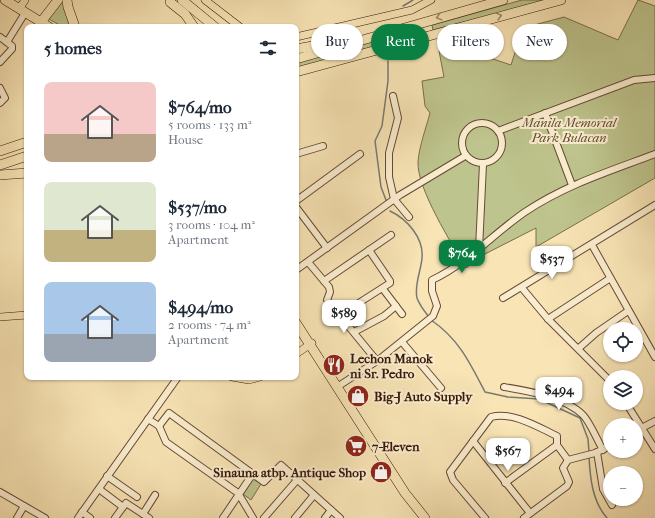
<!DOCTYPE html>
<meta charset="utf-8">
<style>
body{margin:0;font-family:"IM FELL French Canon",serif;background:#f6f6f7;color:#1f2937;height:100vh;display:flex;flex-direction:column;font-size:15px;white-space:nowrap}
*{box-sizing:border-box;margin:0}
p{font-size:13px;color:#747a83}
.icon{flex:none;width:22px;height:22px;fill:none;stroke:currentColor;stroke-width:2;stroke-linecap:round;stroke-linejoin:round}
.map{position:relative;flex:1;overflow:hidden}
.panel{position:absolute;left:24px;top:24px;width:275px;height:356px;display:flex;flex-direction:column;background:#fff;border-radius:8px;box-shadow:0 1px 3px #0004}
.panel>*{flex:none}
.hud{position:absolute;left:311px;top:24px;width:284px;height:36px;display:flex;gap:8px}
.buttons{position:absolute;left:603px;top:322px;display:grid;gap:8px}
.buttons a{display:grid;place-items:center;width:40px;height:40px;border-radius:50%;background:#fff;box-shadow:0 1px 3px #0004;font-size:20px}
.price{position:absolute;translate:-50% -34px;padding:0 9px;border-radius:8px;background:#fff;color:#222;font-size:13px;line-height:26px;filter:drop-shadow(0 1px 2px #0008)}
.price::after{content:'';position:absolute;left:50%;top:24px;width:12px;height:9px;margin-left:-6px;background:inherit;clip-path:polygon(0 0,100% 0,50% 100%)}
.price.current{background:#0b8043;color:#fff}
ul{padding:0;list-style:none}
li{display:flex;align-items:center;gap:12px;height:100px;padding:0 20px}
li span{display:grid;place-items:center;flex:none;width:112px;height:80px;border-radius:8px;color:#555}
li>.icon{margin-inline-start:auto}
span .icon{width:48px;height:48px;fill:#fffc;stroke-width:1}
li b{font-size:17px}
h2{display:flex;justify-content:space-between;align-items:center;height:48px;padding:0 20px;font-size:17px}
.pill{padding:0 14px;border-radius:18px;background:#fff;box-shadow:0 1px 3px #0004;font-size:14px;line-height:36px}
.pill.current{background:#0b8043;color:#fff}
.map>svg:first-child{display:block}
.green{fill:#bec48d;stroke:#7a6e4b}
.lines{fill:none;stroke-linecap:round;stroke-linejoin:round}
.stream{stroke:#777a73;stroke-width:1.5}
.minor-casing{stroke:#664a34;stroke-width:8}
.major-casing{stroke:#361709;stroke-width:8}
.highway-casing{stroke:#361709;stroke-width:10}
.minor{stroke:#faedcf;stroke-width:6}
.major{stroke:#f8e4b5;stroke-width:7}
.highway{stroke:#f8e4b5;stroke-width:9}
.oneway{stroke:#a18868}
.labels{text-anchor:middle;stroke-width:4;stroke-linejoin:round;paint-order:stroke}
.park-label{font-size:13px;font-style:italic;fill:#5f4b31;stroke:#faedcf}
.poi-label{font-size:13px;font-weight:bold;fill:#361709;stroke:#faedcf;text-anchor:start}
</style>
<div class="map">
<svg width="655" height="518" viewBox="0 0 655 518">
<rect width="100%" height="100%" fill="#f8e4b5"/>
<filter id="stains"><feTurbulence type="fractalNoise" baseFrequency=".005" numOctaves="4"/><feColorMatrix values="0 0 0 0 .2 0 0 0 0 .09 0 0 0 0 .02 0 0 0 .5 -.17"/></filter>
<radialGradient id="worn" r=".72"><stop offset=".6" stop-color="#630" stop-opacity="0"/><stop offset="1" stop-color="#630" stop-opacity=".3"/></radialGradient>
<g class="green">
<polygon points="62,0 65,0 73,27 63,27 49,19"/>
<polygon points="522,0 550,0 433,30 432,25"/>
<path d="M638,0L655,6V178L536,247V228L485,254L466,268C452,244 417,189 418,162C419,147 426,128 430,113L425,106L422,81L444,77L439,51L454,46L511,65L523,28L564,17L618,40Z"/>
<polygon points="403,32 404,39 296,69 296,63"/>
<polygon points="253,479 261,484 251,500 243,494"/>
</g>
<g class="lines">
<g class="stream">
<polyline points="403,6 413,0"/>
<polyline points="386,200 381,187 375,141 382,126 388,81 388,61"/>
<path d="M390,211C407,219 424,238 422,258C421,271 414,285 417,298C419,304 425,312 429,317"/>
<path d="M431,320C459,339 470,363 485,392L508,397L539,399L580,418L588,439L589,452"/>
<path d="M589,456C590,477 592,501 607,518"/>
</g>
<g class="minor-casing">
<g id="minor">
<polyline points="0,37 12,46 12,49 0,62"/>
<polyline points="7,42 25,13"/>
<polyline points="0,88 5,98 0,103"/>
<polyline points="393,96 398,118 389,153 389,177 394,199 409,217"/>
<polyline points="545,113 572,185"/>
<circle cx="482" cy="143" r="20"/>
<polyline points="498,131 634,80 655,78"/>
<polyline points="296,154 323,146"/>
<polyline points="296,201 360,154"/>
<polyline points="296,207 327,248"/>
<polyline points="592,245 655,357"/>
<polyline points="479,249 483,164"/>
<polyline points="308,262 329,287 330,292 327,300 377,361"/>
<polyline points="296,270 400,195 465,156"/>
<polyline points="324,281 391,235"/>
<polyline points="522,288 548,319 610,381"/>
<polyline points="383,289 402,314"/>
<polyline points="503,298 655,205"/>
<polyline points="340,315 390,283 390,281 369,250"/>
<polyline points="548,319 609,279"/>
<polyline points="354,332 384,316 396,306"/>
<polyline points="402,342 441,388"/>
<polyline points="579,348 596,333 628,311"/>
<path d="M337,387L377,361L433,316L437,306L432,291V280C468,263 493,234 525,212C565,185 610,171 655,154"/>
<path d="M504,387C528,391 565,397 583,415C590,422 597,440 603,450"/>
<polyline points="626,403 655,449"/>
<polyline points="148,419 159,426 166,442 238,493 253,518"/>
<polyline points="159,426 169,413 264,482 281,465 340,518"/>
<polyline points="636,431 655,421"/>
<polyline points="473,441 530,513"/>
<polyline points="557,445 568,460"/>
<polyline points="597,452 603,489 612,505"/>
<polyline points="107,476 137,497"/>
<polyline points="99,489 123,507"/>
<polyline points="0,492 45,518"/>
<polyline points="82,512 90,518"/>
<polyline points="143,514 155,495"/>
<polyline points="17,518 24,506"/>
<polyline points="78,518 178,377"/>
<polyline points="115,518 126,503 149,518"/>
<polyline points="223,518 252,475"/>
<polyline points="264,518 297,480"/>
<polyline points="295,518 314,495"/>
<polyline points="325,518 331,510"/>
<path d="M485,518L453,480L450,472L491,417C512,411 538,427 557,436V445L505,483"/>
<polyline points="524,518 567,486 569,482 563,468 568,460 595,453 610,446"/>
</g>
</g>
<g class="major-casing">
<g id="major">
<polyline points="205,0 240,27"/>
<polyline points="19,9 25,0"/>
<polyline points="296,37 412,10 431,0"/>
<polyline points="0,317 27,315"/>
<polyline points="296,354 312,343"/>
<polyline points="232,377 249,380 260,377"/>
</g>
</g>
<g class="highway-casing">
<g id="highway">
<polyline points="5,0 49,27"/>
<polyline points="67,0 68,7 75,27"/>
<polyline points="182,0 215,27"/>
<polyline points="170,2 185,14 194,27"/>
<polyline points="41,22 58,0"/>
<polyline points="296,49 335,42"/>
<polyline points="296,59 503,0"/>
<polyline points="296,72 561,0"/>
<polyline points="0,151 27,142"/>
<polyline points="0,165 27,156"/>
<polyline points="0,175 27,173"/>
<polyline points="296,323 405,493 425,518"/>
</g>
</g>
<use href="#minor" class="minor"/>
<use href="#major" class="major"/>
<use href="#highway" class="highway"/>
</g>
<defs><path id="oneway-chevron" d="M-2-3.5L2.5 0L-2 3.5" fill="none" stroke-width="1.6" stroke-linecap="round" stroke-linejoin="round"/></defs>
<g class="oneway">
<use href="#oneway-chevron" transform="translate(499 16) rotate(-15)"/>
<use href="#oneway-chevron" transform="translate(439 17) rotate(165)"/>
</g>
<defs>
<g id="restaurant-disc" transform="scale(1.15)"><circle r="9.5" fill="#8f2418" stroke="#faedcf"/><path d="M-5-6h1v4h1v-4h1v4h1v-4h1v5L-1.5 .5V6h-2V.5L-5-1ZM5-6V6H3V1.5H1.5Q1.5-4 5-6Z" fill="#fff"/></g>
<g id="shop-disc" transform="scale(1.15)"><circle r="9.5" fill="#8f2418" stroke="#faedcf"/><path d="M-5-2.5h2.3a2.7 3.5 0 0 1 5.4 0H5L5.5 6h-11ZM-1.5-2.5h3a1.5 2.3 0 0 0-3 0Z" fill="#fff"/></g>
<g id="supermarket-disc" transform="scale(1.15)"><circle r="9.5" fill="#8f2418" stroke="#faedcf"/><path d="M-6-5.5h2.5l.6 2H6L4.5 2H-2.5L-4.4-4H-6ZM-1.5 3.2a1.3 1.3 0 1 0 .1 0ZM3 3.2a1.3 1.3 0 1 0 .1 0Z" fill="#fff"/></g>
</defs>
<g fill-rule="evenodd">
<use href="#restaurant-disc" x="334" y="365"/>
<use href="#shop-disc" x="358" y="396"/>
<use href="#supermarket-disc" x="356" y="446"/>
<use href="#shop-disc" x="381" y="472"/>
</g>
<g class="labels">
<g class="park-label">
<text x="569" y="127">Manila Memorial<tspan x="569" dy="15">Park Bulacan</tspan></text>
</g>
<g class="poi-label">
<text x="350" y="363">Lechon Manok<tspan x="350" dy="15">ni Sr. Pedro</tspan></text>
<text x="374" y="401">Big-J Auto Supply</text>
<text x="372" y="451">7-Eleven</text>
<text x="366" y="477" text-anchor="end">Sinauna atbp. Antique Shop</text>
</g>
</g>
<rect width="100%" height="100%" filter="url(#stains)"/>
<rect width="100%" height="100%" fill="url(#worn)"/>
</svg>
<div class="buttons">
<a><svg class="icon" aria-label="locate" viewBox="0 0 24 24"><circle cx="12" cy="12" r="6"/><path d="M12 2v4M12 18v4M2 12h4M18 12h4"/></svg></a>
<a><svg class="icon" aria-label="layers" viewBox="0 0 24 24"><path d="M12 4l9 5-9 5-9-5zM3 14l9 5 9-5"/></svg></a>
<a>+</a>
<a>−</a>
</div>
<b class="price current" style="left:462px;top:274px">$764</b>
<b class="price" style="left:552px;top:280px">$537</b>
<b class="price" style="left:344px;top:334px">$589</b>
<b class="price" style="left:559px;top:411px">$494</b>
<b class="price" style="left:508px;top:472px">$567</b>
<div class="hud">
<a class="pill">Buy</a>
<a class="pill current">Rent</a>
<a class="pill">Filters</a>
<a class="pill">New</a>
</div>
<section class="panel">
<h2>5 homes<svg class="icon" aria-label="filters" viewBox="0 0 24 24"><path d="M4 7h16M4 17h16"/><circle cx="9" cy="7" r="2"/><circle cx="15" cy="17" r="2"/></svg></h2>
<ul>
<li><span style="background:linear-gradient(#f6c9c9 65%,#b9a48a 0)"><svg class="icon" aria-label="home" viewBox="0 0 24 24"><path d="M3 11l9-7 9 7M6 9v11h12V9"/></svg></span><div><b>$764/mo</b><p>5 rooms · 133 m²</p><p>House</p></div></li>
<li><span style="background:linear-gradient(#dfe7d0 60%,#c2b280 0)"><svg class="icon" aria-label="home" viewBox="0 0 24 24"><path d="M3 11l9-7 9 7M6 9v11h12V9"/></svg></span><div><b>$537/mo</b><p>3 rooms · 104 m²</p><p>Apartment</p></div></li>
<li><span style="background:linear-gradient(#a9c7e8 65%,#9aa5b1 0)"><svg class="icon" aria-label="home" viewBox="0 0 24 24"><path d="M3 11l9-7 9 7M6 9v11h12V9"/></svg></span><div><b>$494/mo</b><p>2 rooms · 74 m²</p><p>Apartment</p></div></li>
</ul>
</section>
</div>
